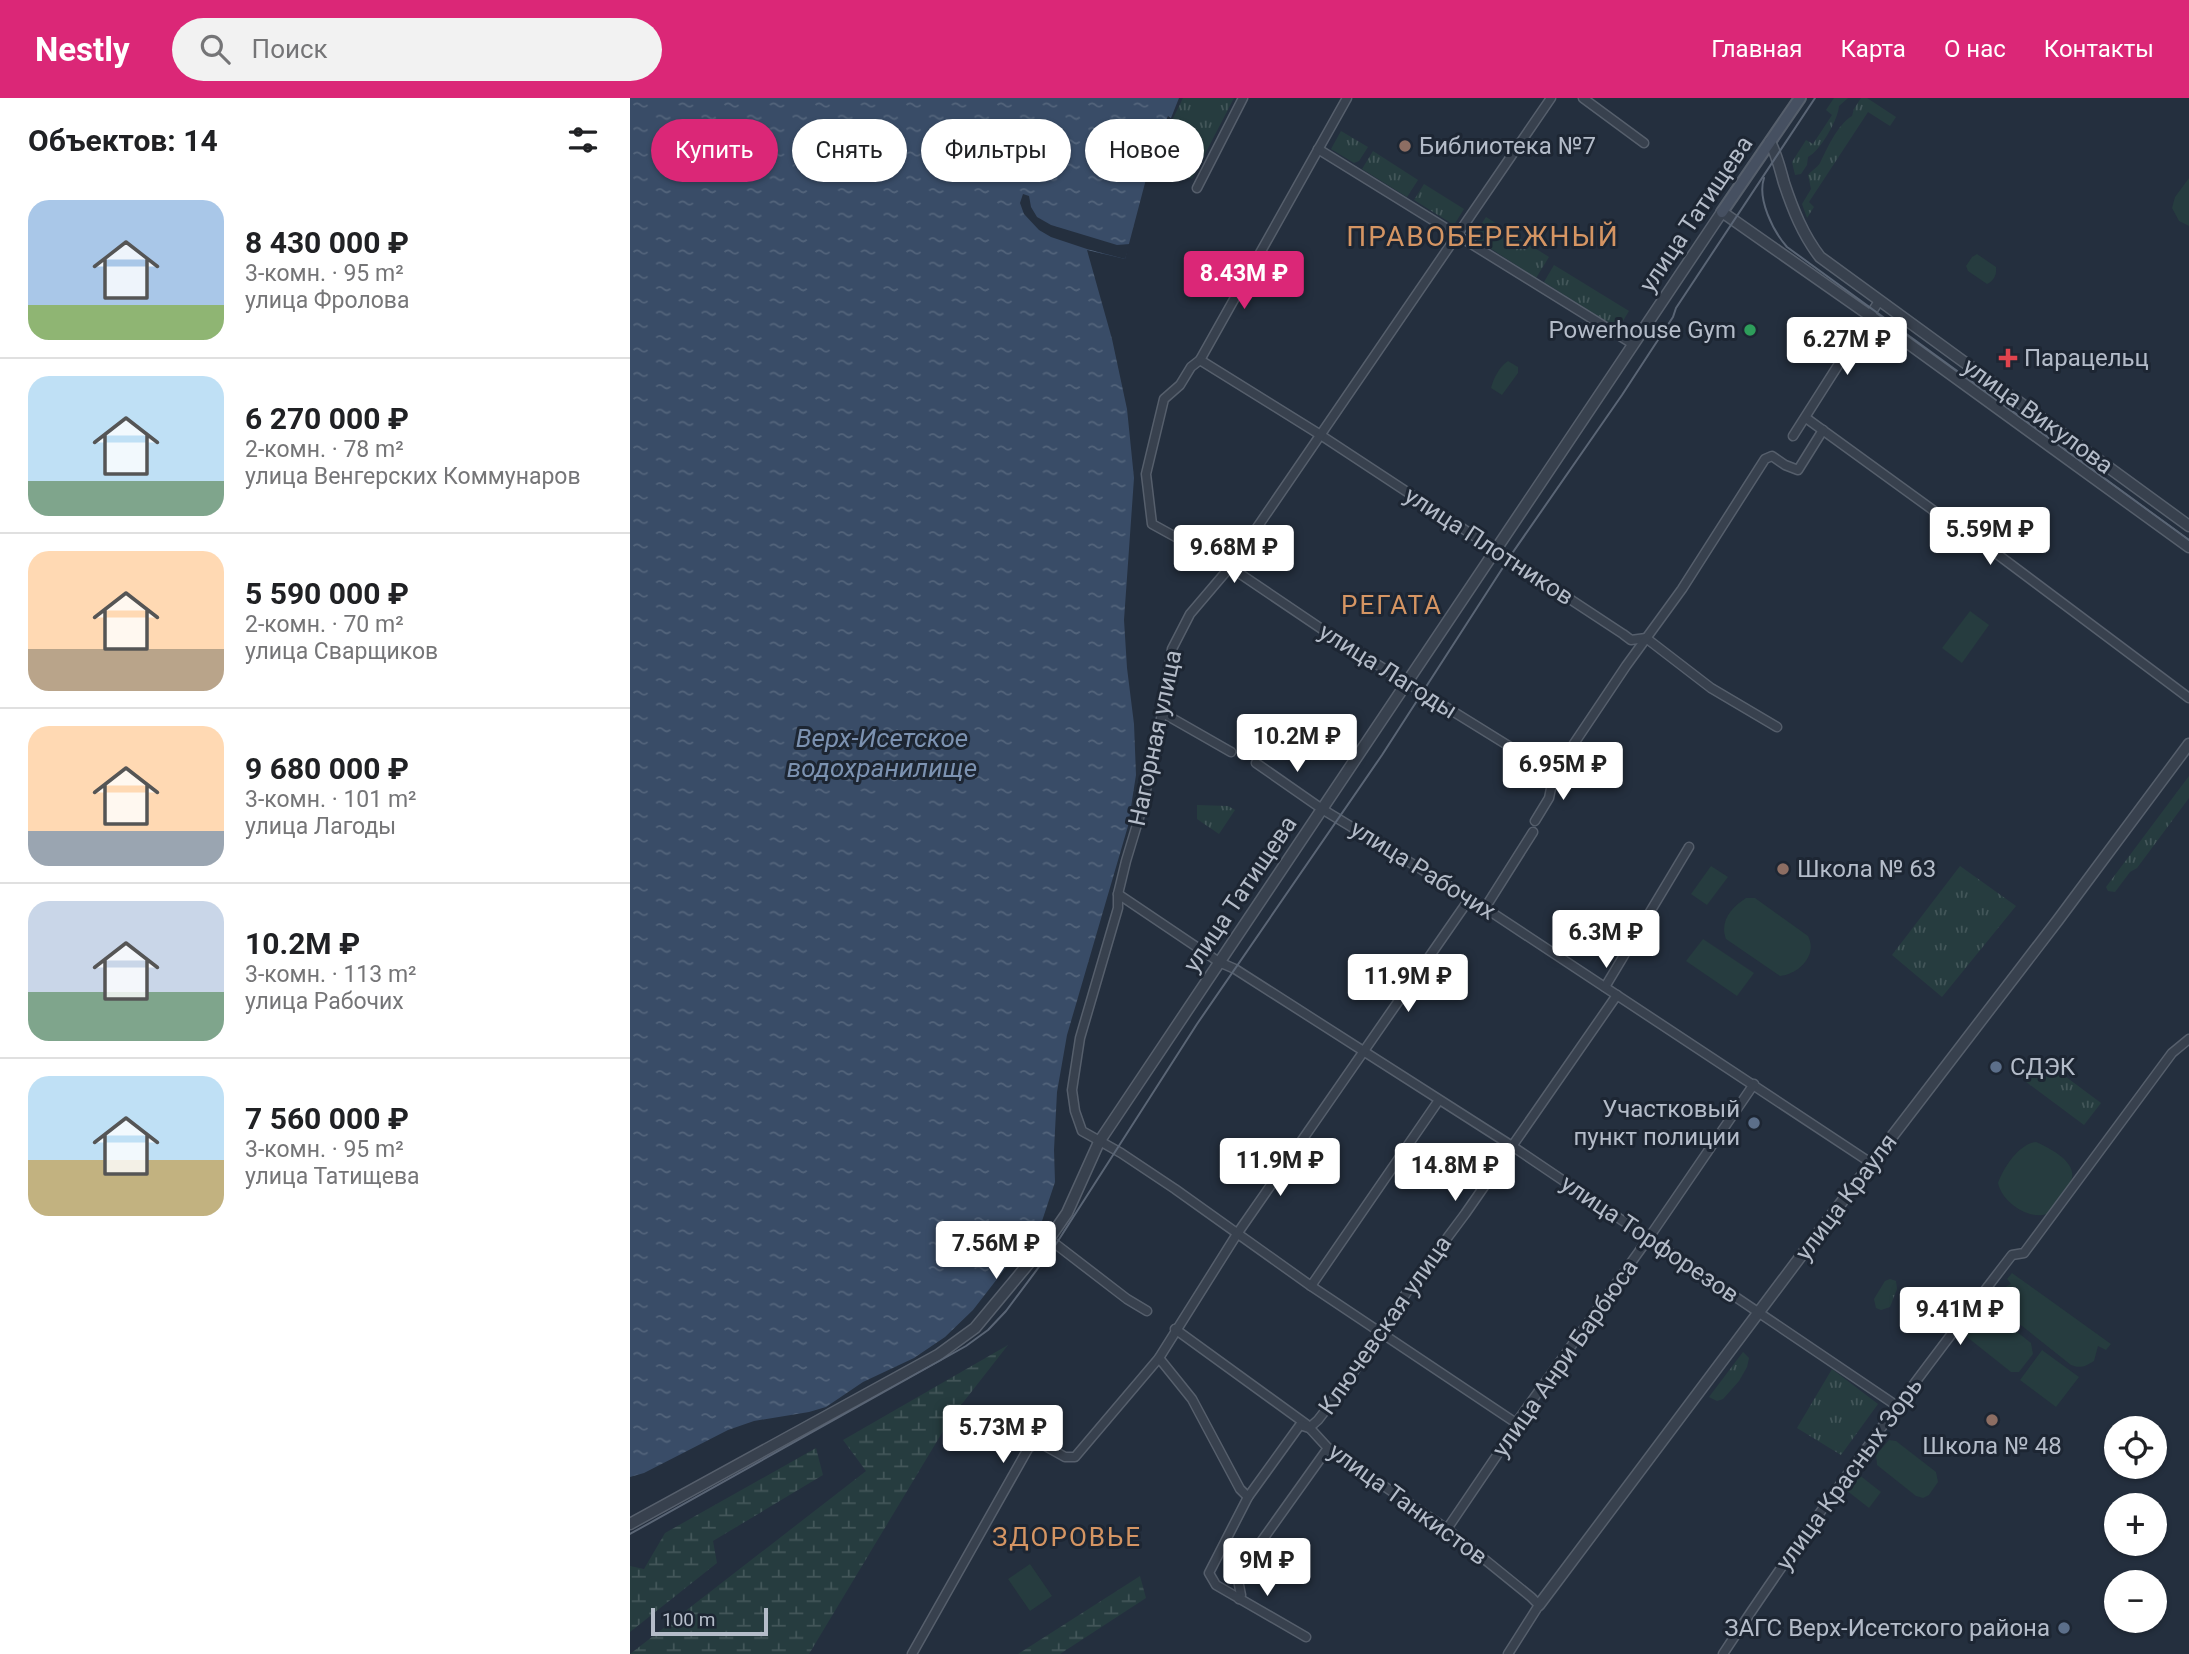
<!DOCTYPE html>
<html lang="ru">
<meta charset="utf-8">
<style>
body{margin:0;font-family:Roboto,sans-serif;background:#f2f2f2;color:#202124;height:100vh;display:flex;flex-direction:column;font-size:26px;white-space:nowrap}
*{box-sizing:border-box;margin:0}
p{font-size:23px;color:#757577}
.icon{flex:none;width:38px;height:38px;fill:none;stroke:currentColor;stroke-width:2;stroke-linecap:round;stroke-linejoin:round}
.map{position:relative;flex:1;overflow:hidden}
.details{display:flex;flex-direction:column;background:#fff;width:630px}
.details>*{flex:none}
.banner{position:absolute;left:21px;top:21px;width:665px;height:63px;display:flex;gap:14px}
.tools{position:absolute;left:1474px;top:1318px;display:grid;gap:14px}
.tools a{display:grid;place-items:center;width:63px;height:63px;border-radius:50%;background:#fff;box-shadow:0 2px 5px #0004;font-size:35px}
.scale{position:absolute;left:21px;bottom:18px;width:117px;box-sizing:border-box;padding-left:7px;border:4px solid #b4bcc9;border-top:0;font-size:19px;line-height:24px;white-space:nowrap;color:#b4bcc9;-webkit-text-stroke:5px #1d2633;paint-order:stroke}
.price{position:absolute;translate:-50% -60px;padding:0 16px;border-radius:7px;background:#fff;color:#222;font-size:23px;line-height:46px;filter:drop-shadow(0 2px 4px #0008)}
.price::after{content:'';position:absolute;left:50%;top:42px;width:21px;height:16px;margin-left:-10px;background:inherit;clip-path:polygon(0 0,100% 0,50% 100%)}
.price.selected{background:#db2777;color:#fff}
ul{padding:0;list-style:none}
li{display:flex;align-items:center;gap:21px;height:175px;padding:0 28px}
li+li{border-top:2px solid #e0e0e0}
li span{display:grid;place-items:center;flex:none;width:196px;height:140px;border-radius:21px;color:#555}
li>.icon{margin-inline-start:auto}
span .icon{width:84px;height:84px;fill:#fffc;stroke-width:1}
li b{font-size:30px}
h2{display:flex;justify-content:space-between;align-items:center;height:84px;padding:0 28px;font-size:30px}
.chip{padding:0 24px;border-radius:32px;background:#fff;box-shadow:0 2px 5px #0004;font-size:24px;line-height:63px}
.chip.selected{background:#db2777;color:#fff}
header{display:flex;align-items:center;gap:42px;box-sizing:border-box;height:98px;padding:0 35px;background:#db2777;color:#fff}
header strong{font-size:33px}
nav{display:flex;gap:38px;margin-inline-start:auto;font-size:24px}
.search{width:490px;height:63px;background:#f2f2f2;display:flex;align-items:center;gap:18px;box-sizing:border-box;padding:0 24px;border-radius:38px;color:#757577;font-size:26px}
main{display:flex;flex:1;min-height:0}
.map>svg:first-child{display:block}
.grass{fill:url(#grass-tufts)}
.wetland{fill:url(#wetland-marsh)}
.pitch{fill:#263c3f}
.water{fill:url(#water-ripples)}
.pier{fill:#242f3e}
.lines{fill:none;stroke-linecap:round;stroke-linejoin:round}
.minor-casing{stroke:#565f6c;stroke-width:11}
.tertiary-casing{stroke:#565f6c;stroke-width:13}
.secondary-casing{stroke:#565f6c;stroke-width:14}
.minor{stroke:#38414e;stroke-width:8}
.tertiary{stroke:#38414e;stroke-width:10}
.secondary{stroke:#465061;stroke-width:10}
.tram{stroke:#5a6575;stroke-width:2}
.education-dot{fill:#8d6e63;stroke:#1d2633;stroke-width:2.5}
.leisure-dot{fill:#2e9e5b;stroke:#1d2633;stroke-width:2.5}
.health-dot{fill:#e0444e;stroke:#1d2633;stroke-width:2.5}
.service-dot{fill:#5c6f8a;stroke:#1d2633;stroke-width:2.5}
.labels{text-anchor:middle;stroke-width:6;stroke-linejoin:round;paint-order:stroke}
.poi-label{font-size:24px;fill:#b4bcc9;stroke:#1d2633;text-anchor:start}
.street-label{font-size:24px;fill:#b4bcc9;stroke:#1d2633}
.neighbourhood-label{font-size:26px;letter-spacing:2px;fill:#d59563;stroke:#1d2633}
.water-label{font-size:26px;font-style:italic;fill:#7c92b1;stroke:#1d2633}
.quarter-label{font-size:28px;letter-spacing:2px;fill:#d59563;stroke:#1d2633}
</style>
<header>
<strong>Nestly</strong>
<div class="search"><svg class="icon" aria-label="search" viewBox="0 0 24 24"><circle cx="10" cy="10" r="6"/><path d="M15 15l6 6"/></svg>Поиск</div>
<nav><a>Главная</a><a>Карта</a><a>О нас</a><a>Контакты</a></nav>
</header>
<main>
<section class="details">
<h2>Объектов: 14<svg class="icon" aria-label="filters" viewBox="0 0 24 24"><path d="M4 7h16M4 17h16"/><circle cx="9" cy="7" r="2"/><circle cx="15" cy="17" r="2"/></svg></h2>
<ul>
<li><span style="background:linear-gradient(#a9c7e8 75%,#8fb573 0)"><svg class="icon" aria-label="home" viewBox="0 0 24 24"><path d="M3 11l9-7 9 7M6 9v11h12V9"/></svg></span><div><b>8 430 000 ₽</b><p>3-комн. · 95 m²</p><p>улица Фролова</p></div></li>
<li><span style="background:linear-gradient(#bfe0f5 75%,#7fa58c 0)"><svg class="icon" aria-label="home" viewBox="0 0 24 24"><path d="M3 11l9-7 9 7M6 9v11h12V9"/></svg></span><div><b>6 270 000 ₽</b><p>2-комн. · 78 m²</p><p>улица Венгерских Коммунаров</p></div></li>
<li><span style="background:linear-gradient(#ffd9b3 70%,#b9a48a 0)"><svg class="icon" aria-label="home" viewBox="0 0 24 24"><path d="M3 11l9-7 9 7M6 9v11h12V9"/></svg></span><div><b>5 590 000 ₽</b><p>2-комн. · 70 m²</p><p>улица Сварщиков</p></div></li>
<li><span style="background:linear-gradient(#ffd9b3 75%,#9aa5b1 0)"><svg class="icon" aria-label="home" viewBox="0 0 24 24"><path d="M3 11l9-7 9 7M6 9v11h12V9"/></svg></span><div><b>9 680 000 ₽</b><p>3-комн. · 101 m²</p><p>улица Лагоды</p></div></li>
<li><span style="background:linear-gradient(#c9d6e8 65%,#7fa58c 0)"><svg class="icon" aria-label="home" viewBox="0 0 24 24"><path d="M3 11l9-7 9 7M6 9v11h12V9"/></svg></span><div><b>10.2M ₽</b><p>3-комн. · 113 m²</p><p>улица Рабочих</p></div></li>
<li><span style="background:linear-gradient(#bfe0f5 60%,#c2b280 0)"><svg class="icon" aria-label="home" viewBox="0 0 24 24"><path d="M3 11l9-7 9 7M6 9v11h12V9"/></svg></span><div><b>7 560 000 ₽</b><p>3-комн. · 95 m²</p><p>улица Татищева</p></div></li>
</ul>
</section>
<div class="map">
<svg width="1559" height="1556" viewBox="0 0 1559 1556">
<defs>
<pattern id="grass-tufts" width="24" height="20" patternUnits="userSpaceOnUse" patternTransform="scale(1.75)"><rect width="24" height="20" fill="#263c3f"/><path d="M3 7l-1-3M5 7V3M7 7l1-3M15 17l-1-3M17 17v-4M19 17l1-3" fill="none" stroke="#435659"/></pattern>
<pattern id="wetland-marsh" width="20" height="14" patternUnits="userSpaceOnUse" patternTransform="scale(1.75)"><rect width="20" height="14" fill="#263c3f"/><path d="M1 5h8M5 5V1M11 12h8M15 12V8" fill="none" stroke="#435659"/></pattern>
<pattern id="water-ripples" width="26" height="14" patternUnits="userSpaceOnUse" patternTransform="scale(1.75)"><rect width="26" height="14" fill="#394c67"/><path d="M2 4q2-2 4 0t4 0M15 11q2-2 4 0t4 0" fill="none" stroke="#53647b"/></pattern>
</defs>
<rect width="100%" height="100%" fill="#242f3e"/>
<g class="grass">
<polygon points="553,0 604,0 562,81 523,61"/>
<path d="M1204,0H1218L1209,8C1208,22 1190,53 1178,59L1177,67L1171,76L1165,77L1162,64L1176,42L1183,46L1202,17L1196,12Z"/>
<path d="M1231,0H1237L1266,19L1260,28L1238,14L1179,104L1184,109L1177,120L1172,106L1181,91L1178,77C1181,73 1188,69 1190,65C1197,51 1207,27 1222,18L1224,11Z"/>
<polygon points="711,33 738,49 729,63 724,65 701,51"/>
<polygon points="743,53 788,82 777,99 732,71"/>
<polygon points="794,86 834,111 824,127 784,102"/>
<polygon points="856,119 919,159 906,180 843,139"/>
<polygon points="924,167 999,213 988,231 914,184"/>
<polygon points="1559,678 1559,700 1507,770 1500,774 1485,794 1478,793 1476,789"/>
<polygon points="567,707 598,708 605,712 589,736 567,721"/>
<polygon points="1330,768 1386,808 1312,899 1262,857"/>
<polygon points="1412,961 1471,1005 1454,1027 1395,983"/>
<polygon points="1260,1181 1266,1183 1267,1191 1260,1209 1251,1212 1246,1210 1244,1201 1255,1183"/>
<polygon points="1113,1254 1119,1260 1117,1269 1109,1283 1093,1301 1087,1303 1079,1299"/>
<polygon points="1202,1271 1248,1306 1211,1357 1167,1330"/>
</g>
<g class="wetland">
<polygon points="378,1247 321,1320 179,1556 0,1556 236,1373 213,1342"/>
<polygon points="186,1350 193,1377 83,1443 87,1465 0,1534 0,1468 14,1471 35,1435"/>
<polygon points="510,1478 516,1500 430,1556 388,1556"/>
</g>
<g class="pitch">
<polygon points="1559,80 1559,128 1549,123 1542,110 1545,99"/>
<path d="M1347,156L1366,169C1367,176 1364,183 1357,186L1338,173L1336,168L1342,159Z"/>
<path d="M878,263L888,269V275L872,297L861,290C863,281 870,268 878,263Z"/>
<polygon points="1340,513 1359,527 1332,565 1312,550"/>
<polygon points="1081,768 1098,779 1077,807 1061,796"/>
<path d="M1116,800H1125L1178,838C1188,857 1169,876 1150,878L1096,841C1089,823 1102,809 1116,800Z"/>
<polygon points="1073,841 1124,875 1107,898 1056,863"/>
<path d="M1406,1044C1420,1050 1449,1065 1441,1083C1437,1095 1424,1106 1417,1116C1398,1122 1372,1104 1368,1085C1374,1069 1389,1046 1406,1044Z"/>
<path d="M1382,1175L1481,1246L1476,1252L1468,1248L1464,1263C1456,1268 1451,1271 1441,1267L1368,1209C1368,1198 1370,1190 1381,1186L1377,1181Z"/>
<path d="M1356,1212L1363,1215L1401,1245L1403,1256L1389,1274H1381L1337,1239C1339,1228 1346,1218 1356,1212Z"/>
<polygon points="1412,1252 1449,1279 1426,1309 1390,1282"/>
<polygon points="1259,1342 1266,1343 1306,1374 1308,1384 1299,1397 1293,1400 1286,1398 1247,1367 1246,1357"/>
<polygon points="1228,1376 1251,1394 1239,1410 1216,1392"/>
<polygon points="400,1466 422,1498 400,1513 378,1481"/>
</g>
<polygon class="water" points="0,0 549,0 541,20 538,18 533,28 520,66 495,161 457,152 482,241 497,311 504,380 494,522 497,570 504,626 506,677 498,728 437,937 427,994 424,1052 425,1084 412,1123 343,1212 315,1239 284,1260 233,1284 196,1309 179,1314 124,1323 98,1332 14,1375 0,1379"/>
<polygon class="pier" points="393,96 399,98 401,109 407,119 421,127 487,147 500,146 495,161 457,151 421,139 409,132 394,116 390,105"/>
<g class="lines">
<g class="minor-casing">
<g id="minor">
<polyline points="717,0 570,262 561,269 550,287 534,301 516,376 522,426 600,469 711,544 924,676"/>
<polyline points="953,0 1014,45"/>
<polyline points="688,51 1003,246"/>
<polyline points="567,90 613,0"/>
<polyline points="570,262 689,336 993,536 1001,542 1016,540 1081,590 1147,629"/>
<polyline points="1176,320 1329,431 1355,447 1559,600"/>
<polyline points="1163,338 1249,203"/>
<polyline points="531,614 601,654"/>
<polyline points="935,659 996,568 1052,491 1135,361 1142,358 1155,367 1168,372 1193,332"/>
<polyline points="626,665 692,711 855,810 1241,1065"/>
<polyline points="905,723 919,700 924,676 931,666"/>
<polyline points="488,796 589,864 605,871 882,1048 1267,1308"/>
<polyline points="855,810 903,734"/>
<polyline points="975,889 1059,749"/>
<polyline points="419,1141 497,1201 517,1213"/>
<polyline points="681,1188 809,1002"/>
<polyline points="545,1231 676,1326 698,1350 817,1431 901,1499 909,1507 878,1556"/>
<polyline points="529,1260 562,1301 610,1391 618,1399"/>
<polyline points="886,1325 681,1188 545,1091 491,1055 452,1033 445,1013 442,992 450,940 488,810 488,796 496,763 512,710 528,639 542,551 560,516 600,469 921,0"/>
<polyline points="817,1431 880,1338 886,1325 1018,1141 1124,986"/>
<polyline points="609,1501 611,1497 608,1482 616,1465 698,1350"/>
<polyline points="676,1539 586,1487 579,1475 618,1399 670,1327 679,1330 688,1322 715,1287 779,1191 835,1116 987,897"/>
<polyline points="282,1556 399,1349 410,1345 435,1359 445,1359 529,1260 607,1136 840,800"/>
<path d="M1093,1556C1183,1419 1282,1287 1382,1157L1394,1155L1542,955L1559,941"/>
</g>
</g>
<g class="tertiary-casing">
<g id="tertiary">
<path d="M1140,44C1147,57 1150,71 1154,85C1163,112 1173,137 1190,159L1559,428"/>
<polyline points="0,1426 308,1257 345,1230 419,1141 437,1115 469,1044 1092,114 1239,217 1559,449"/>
<polyline points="909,1507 1198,1122 1428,822 1559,646"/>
</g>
</g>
<g class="secondary-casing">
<polyline id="secondary" points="1092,114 1170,0"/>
</g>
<use href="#minor" class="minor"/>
<use href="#tertiary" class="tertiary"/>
<use href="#secondary" class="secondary"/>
<g class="tram">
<path d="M1134,80C1127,101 1143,133 1157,149L1559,442"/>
<polyline points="0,1436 336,1248 358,1232 376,1213 426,1146 567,926 752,657 881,457 992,297 1043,219 1046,210 1185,0"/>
</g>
</g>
<g class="education-dot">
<circle cx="775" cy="48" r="7"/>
<circle cx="1153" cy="771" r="7"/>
<circle cx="1362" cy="1322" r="7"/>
</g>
<circle class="leisure-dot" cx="1120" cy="232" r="7"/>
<path class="health-dot" d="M1374.5 249.5h7v7h7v7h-7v7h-7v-7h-7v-7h7z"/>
<g class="service-dot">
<circle cx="1366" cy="969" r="7"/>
<circle cx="1124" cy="1025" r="7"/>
<circle cx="1434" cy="1530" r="7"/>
</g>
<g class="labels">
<g class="poi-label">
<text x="789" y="56">Библиотека №7</text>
<text x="1106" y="240" text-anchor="end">Powerhouse Gym</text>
<text x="1394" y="268">Парацельц</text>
<text x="1167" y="779">Школа № 63</text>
<text x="1380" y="977">СДЭК</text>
<text x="1110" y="1019" text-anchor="end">Участковый<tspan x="1110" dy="28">пункт полиции</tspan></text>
<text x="1362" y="1356" text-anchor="middle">Школа № 48</text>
<text x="1420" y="1538" text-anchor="end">ЗАГС Верх-Исетского района</text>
</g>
<g class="street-label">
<text transform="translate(1066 116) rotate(-56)" y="8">улица Татищева</text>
<text transform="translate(1408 318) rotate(36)" y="8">улица Викулова</text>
<text transform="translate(859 448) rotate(33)" y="8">улица Плотников</text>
<text transform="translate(758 573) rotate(32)" y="8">улица Лагоды</text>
<text transform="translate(525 640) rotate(-78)" y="8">Нагорная улица</text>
<text transform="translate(793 772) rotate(32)" y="8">улица Рабочих</text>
<text transform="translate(610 796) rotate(-56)" y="8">улица Татищева</text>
<text transform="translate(1216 1099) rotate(-53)" y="8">улица Крауля</text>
<text transform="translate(1020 1141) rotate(34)" y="8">улица Торфорезов</text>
<text transform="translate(755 1227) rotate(-55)" y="8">Ключевская улица</text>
<text transform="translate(935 1260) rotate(-55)" y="8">улица Анри Барбюса</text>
<text transform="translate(1219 1376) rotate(-54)" y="8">улица Красных Зорь</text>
<text transform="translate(778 1406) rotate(36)" y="8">улица Танкистов</text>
</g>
<g class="neighbourhood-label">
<text x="762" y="516">РЕГАТА</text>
<text x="437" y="1448">ЗДОРОВЬЕ</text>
</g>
<g class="water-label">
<text x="252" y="649">Верх-Исетское<tspan x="252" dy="30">водохранилище</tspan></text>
</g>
<g class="quarter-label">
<text x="853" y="148">ПРАВОБЕРЕЖНЫЙ</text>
</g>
</g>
</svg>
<div class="tools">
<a><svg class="icon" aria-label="locate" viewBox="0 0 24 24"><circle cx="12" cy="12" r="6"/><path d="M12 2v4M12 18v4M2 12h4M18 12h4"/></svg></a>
<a>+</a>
<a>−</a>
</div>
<div class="scale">100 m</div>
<b class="price selected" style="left:614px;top:213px">8.43M ₽</b>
<b class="price" style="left:1217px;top:279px">6.27M ₽</b>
<b class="price" style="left:1360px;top:469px">5.59M ₽</b>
<b class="price" style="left:604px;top:487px">9.68M ₽</b>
<b class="price" style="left:667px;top:676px">10.2M ₽</b>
<b class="price" style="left:933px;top:704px">6.95M ₽</b>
<b class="price" style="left:976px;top:872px">6.3M ₽</b>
<b class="price" style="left:778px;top:916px">11.9M ₽</b>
<b class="price" style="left:650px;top:1100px">11.9M ₽</b>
<b class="price" style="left:825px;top:1105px">14.8M ₽</b>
<b class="price" style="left:366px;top:1183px">7.56M ₽</b>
<b class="price" style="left:1330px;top:1249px">9.41M ₽</b>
<b class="price" style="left:373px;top:1367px">5.73M ₽</b>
<b class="price" style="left:637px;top:1500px">9M ₽</b>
<div class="banner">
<a class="chip selected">Купить</a>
<a class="chip">Снять</a>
<a class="chip">Фильтры</a>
<a class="chip">Новое</a>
</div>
</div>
</main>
